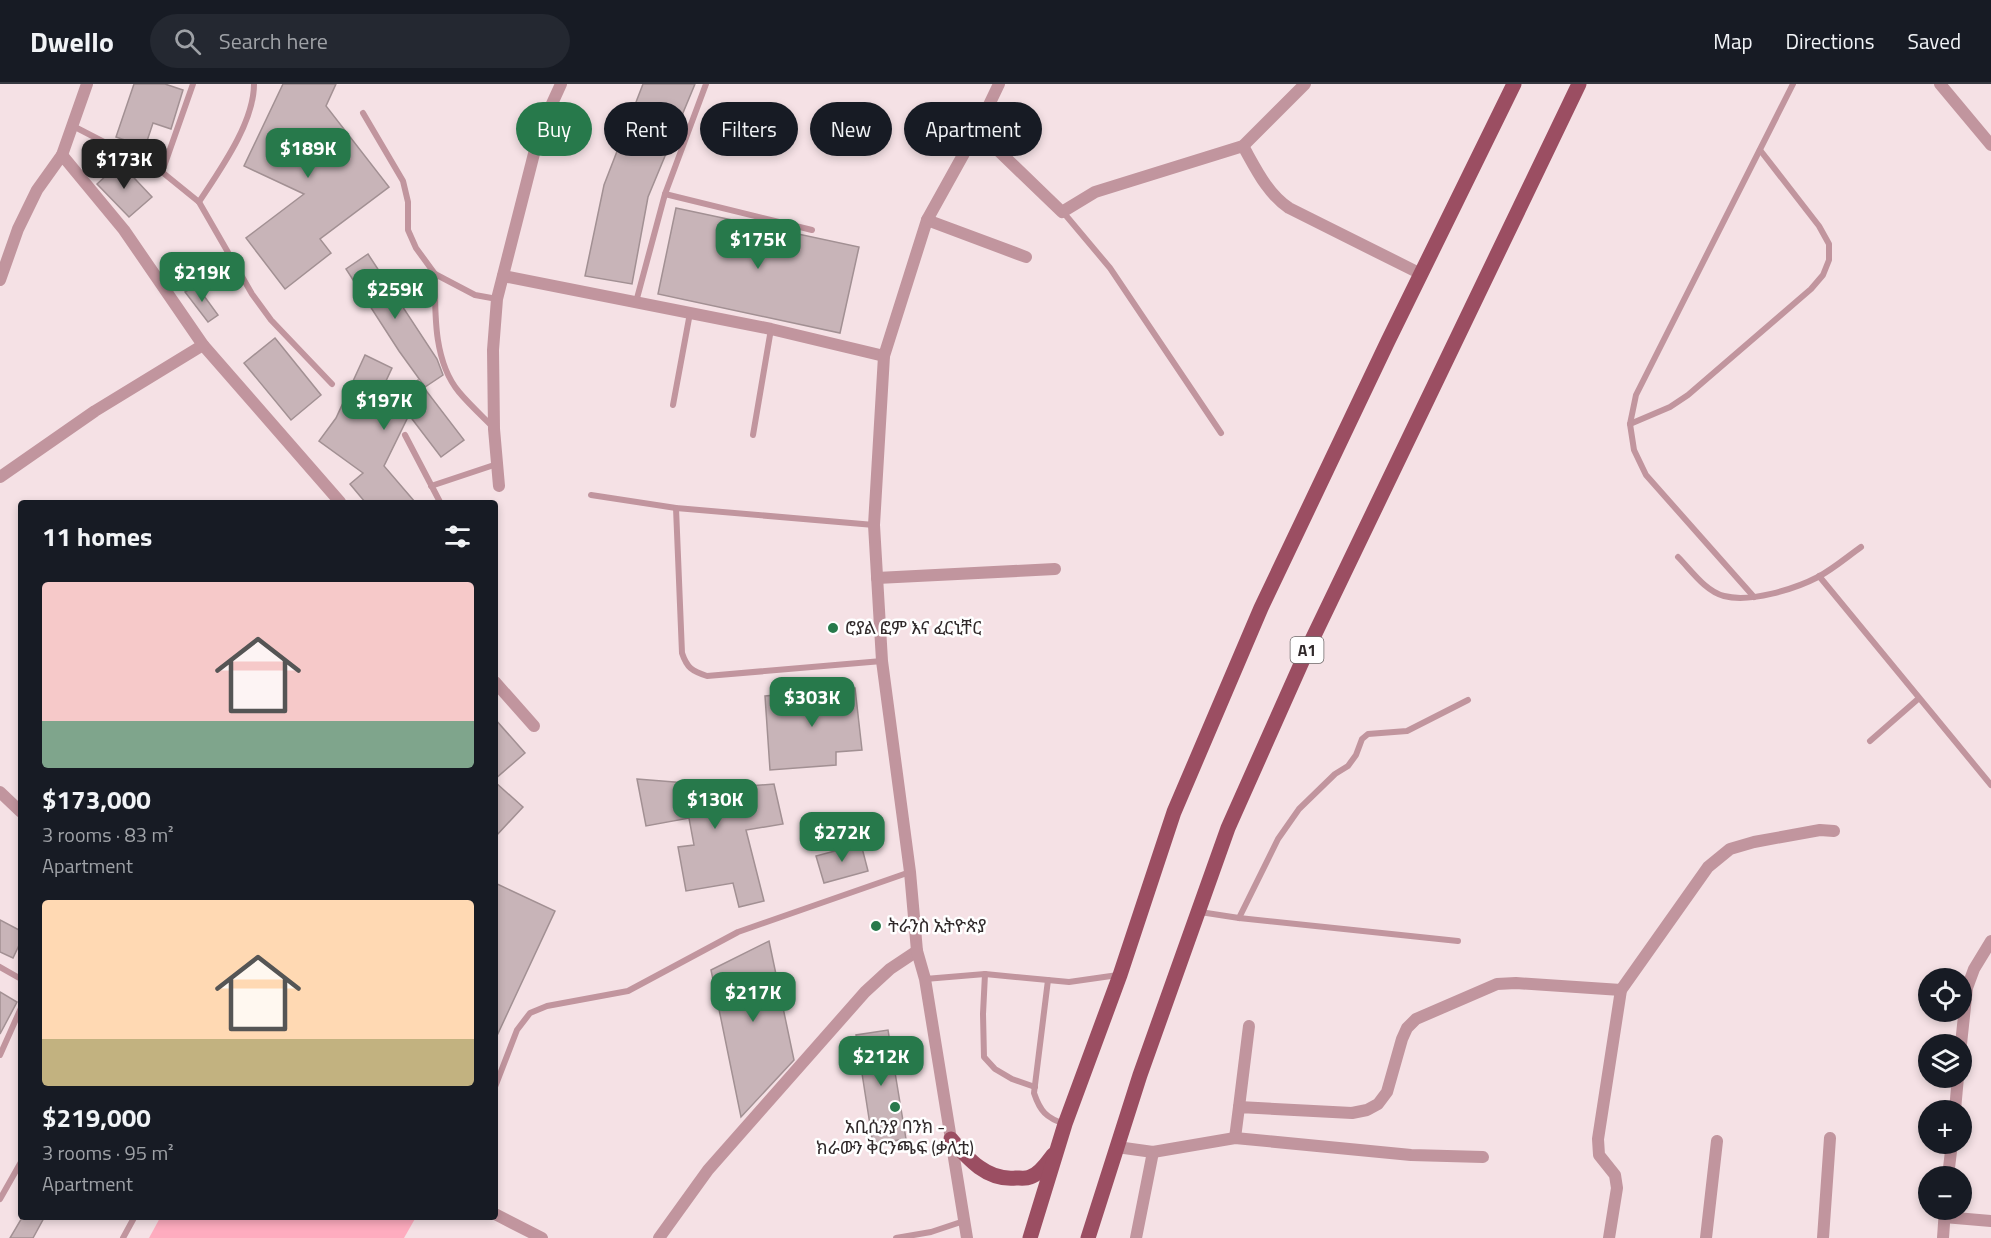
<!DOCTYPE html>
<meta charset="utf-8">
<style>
body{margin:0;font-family:"Titillium Web","Noto Sans Ethiopic",sans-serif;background:#242831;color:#f1f3f6;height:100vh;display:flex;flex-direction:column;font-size:22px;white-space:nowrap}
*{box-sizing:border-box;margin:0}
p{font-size:20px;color:#9ea1a6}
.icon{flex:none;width:33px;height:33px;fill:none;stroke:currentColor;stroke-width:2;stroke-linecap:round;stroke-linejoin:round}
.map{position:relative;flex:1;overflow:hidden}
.panel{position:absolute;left:18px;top:416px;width:480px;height:720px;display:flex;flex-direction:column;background:#171b24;border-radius:6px;box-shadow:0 3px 9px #0003}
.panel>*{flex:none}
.guide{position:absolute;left:516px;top:18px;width:570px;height:54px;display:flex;gap:12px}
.fabs{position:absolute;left:1918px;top:884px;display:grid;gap:12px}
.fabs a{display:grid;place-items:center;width:54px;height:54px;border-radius:50%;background:#171b24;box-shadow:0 3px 9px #0003;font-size:30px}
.price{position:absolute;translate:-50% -51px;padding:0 14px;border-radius:12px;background:#27794b;color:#fff;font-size:20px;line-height:39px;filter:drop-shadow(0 2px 3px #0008)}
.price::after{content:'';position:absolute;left:50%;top:36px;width:18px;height:14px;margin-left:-9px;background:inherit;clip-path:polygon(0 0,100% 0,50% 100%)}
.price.selected{background:#222;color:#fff}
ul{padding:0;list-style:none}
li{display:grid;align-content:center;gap:12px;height:318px;padding:0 24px}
li span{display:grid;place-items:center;height:186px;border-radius:6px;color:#555}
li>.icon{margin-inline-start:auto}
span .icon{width:108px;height:108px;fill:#fffc;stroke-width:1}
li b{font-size:26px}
h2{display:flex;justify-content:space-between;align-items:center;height:72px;padding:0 24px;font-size:26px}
.chip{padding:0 21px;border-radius:27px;background:#171b24;box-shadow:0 3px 9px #0003;font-size:21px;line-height:54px}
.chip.selected{background:#27794b;color:#fff}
header{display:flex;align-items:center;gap:36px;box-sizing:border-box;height:84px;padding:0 30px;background:#171b24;border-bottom:2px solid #363941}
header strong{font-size:28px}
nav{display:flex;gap:33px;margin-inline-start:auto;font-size:21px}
.search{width:420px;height:54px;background:#242831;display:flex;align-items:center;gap:15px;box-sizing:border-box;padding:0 21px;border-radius:33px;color:#9ea1a6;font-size:22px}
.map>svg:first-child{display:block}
.green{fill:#feacbf}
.building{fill:#c8b4b8;stroke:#a29093;stroke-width:1.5}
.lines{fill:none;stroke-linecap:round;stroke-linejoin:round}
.lane{stroke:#c1959e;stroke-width:6}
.street{stroke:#c1959e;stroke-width:12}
.primary{stroke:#9b4e62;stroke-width:15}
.poi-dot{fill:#27794b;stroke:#fff;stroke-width:2}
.labels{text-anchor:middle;stroke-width:5;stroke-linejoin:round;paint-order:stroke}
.shield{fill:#fff;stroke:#6e696a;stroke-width:1.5}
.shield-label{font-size:16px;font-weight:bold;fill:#30292a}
.poi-label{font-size:18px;fill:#30292a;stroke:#fff;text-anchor:start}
</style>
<header>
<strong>Dwello</strong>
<div class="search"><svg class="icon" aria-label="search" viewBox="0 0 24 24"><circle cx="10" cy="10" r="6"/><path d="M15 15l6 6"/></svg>Search here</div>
<nav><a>Map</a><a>Directions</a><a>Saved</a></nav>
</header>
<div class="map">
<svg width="1991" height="1154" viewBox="0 0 1991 1154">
<rect width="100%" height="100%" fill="#f5e1e5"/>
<polygon class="green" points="161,1132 416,1132 416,1133 404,1154 149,1154"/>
<g class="building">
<polygon points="134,0 165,0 183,6 171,45 153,39 145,63 116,53"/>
<polygon points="283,0 336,0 326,22 389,103 320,155 331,169 285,205 246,154 304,110 244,82"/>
<polygon points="643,0 695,0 648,113 632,200 585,192 604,101"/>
<polygon points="120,79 152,113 129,133 97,100"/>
<polygon points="676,124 859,163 840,249 658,210"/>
<polygon points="368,170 437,275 443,291 425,303 399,267 346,185"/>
<polygon points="196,201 218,231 208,238 185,208"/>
<polygon points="275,254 321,311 291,336 244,279"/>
<polygon points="365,271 392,284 369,333 418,296 464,356 441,373 409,331 384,382 415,418 365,418 350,400 363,389 319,357 336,334"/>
<polygon points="855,604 862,666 836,668 836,681 770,686 765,612"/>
<polygon points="495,635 525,669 495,695"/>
<polygon points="637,695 737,703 774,700 783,740 746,746 764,817 739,823 733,799 686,807 678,763 694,761 689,734 646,742"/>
<polygon points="495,698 523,723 495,753"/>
<polygon points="861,760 868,787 824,799 816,772"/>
<polygon points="495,799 555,827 495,956"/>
<polygon points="0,836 21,847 21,857 13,874 0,868"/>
<polygon points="769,857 794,976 741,1033 711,886"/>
<polygon points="0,908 17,918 0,950"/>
<polygon points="888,946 906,1055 873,1060 856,951"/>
<polygon points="23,1132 45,1132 33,1154 10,1154"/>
</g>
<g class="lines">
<g class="lane">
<polyline points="363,29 403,97 408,118 408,146 416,164 435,190 475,211 497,215"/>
<polyline points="73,42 162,88 199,118 252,210 271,236 332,300"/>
<polyline points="162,88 193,0"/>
<polyline points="665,110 812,146"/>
<path d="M199,118C220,86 254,39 254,0"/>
<polyline points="1063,128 1110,184 1221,349"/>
<path d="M435,190C435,227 433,277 459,308C469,320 481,331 492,342"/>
<polyline points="636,218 665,110 706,0"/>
<polyline points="673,321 690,229"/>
<polyline points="1630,340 1670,323 1688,311 1811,205 1823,191 1829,176 1829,160 1819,142 1760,66"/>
<polyline points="405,351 440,418"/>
<polyline points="753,351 771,245"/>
<polyline points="431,402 497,380"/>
<polyline points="591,411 676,424 874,441"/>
<path d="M676,424L682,569C687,584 692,587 707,592L882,577"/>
<path d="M1678,473C1691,486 1705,507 1724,512C1750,519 1795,505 1818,493C1833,485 1847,473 1861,463"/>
<polyline points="1819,492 1991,701"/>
<polyline points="1754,513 1646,391 1634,366 1630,340 1636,311 1793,0"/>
<polyline points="1870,657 1918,615"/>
<polyline points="1200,828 1239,834 1458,857"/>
<polyline points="1239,834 1278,755 1299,725 1335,690 1348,682 1356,671 1362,655 1368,650 1407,647 1468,616"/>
<polyline points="0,883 21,895"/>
<polyline points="985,890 983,930 984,973 995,985 1012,995 1035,1003"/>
<polyline points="925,895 985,890 1069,898 1118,891"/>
<path d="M1048,896L1034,1009C1040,1027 1046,1034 1065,1040"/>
<polyline points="0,971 21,924"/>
<polyline points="495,1003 517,946 530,929 547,922 628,907 738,848 910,788"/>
<polyline points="0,1115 21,1078"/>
<polyline points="123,1154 135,1132"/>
<polyline points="896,1154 931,1148 964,1137"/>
</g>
<g class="street">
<polyline points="1940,0 1991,61"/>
<polyline points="977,46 1062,128 1095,108 1243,62 1305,0"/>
<path d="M1243,62C1256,85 1267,109 1289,124L1421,190"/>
<polyline points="62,71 87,0"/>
<polyline points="927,136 1026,173"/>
<polyline points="503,192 771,245 884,272"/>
<polyline points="0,196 18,145 37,106 62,71 124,146 203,261 340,418"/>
<polyline points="0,393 95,327 203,261"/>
<polyline points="499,402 494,345 493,266 497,215 540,46 561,0"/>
<polyline points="877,494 1055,485"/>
<polyline points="495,598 534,642"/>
<polyline points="0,708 21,728"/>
<polyline points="1961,960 1967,904 1974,885 1991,857"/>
<polyline points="1239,1023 1249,942"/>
<polyline points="1955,1026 1958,993"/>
<polyline points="1235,1054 1239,1023 1352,1029 1367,1026 1378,1020 1387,1008 1402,955 1407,944 1416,935 1497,900 1516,899 1621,906"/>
<polyline points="1117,1063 1153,1068 1235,1054 1411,1071 1483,1073"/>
<polyline points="1948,1092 1952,1059"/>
<polyline points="495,1130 542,1154"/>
<polyline points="1944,1133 1991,1137"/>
<polyline points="659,1154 708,1086 865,908 890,885 917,867"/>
<polyline points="967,1154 925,895 917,867 910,788 882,577 874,441 884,272 927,136 977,46 999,0"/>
<polyline points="1136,1154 1153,1068"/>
<polyline points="1609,1154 1617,1104 1615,1091 1599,1071 1598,1055 1621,906 1708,783 1730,765 1754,758 1820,746 1834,747"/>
<polyline points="1706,1154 1717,1057"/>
<polyline points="1823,1154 1830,1054"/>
<polyline points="1943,1154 1945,1125"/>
</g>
<g class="primary">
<path d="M951,1055C968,1075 987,1097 1016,1094C1020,1094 1026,1095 1030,1093C1040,1090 1047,1079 1053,1071"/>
<polyline points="1030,1154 1065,1040 1120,891 1174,728 1261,524 1388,257 1514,0"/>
<polyline points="1088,1154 1140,991 1228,744 1309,562 1579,0"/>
</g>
</g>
<g class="poi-dot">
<circle cx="833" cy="544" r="6"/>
<circle cx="876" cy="842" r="6"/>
<circle cx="895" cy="1023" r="6"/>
</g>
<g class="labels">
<rect class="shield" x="1290.5" y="553" width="33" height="26" rx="4.5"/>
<g class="shield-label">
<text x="1307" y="572">A1</text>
</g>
<g class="poi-label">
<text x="845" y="550">ሮያል ፎም እና ፈርኒቸር</text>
<text x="888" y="848">ትራንስ ኢትዮጵያ</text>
<text x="895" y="1049" text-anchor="middle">አቢሲንያ ባንክ -<tspan x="895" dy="21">ክራውን ቅርንጫፍ (ቃሊቲ)</tspan></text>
</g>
</g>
</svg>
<div class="fabs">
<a><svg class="icon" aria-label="locate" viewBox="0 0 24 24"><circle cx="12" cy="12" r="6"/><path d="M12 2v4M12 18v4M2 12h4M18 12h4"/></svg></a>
<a><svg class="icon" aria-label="layers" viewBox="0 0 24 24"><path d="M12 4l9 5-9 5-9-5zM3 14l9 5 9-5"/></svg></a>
<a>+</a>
<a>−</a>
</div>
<b class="price" style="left:308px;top:95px">$189K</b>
<b class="price selected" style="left:124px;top:106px">$173K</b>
<b class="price" style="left:758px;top:186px">$175K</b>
<b class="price" style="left:202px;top:219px">$219K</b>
<b class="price" style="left:395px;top:236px">$259K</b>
<b class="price" style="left:384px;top:347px">$197K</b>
<b class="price" style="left:812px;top:644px">$303K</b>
<b class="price" style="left:715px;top:746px">$130K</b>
<b class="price" style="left:842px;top:779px">$272K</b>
<b class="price" style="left:753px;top:939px">$217K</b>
<b class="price" style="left:881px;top:1003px">$212K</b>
<div class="guide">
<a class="chip selected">Buy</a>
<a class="chip">Rent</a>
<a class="chip">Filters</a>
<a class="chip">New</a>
<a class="chip">Apartment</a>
</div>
<section class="panel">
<h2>11 homes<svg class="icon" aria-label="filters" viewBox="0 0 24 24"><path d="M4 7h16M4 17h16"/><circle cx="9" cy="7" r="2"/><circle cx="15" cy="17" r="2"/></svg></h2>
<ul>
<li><span style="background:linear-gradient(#f6c9c9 75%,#7fa58c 0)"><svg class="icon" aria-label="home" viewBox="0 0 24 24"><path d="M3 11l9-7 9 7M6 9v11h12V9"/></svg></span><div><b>$173,000</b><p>3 rooms · 83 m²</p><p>Apartment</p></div></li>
<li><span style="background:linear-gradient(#ffd9b3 75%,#c2b280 0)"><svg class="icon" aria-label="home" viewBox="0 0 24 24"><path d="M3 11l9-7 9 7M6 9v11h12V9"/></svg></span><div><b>$219,000</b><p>3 rooms · 95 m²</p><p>Apartment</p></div></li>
</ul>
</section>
</div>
